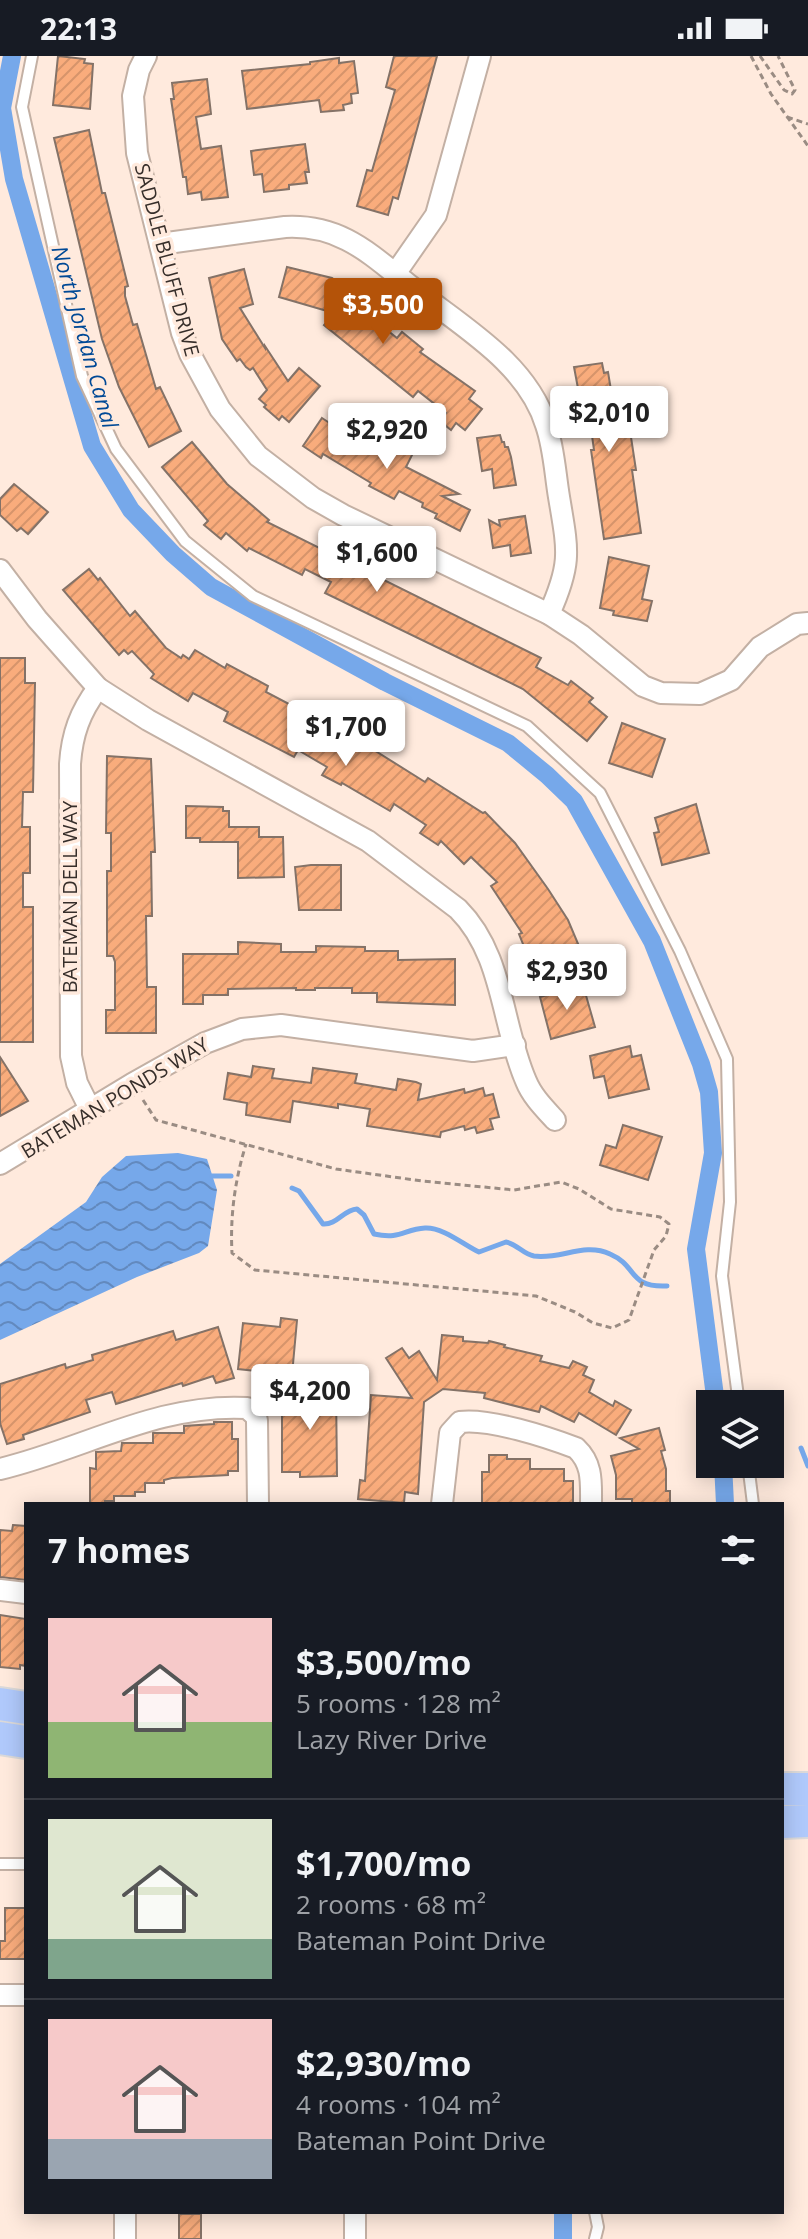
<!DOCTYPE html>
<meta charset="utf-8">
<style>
body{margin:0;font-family:"Open Sans",sans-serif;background:#20242c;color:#f1f3f6;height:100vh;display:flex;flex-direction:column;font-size:30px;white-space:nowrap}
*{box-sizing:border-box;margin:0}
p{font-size:26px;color:#9ea1a6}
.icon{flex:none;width:44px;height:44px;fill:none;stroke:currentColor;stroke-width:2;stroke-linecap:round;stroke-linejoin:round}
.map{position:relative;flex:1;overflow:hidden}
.side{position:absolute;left:24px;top:1446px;width:760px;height:712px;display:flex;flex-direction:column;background:#171b24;border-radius:0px;box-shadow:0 4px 20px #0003}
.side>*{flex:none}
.fabs{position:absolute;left:696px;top:1334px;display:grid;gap:16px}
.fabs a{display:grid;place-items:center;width:88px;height:88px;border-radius:0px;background:#171b24;box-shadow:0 4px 20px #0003;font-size:40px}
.price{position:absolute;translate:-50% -68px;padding:0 18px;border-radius:8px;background:#fff;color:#222;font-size:26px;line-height:52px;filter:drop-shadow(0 2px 4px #0008)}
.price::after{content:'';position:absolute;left:50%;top:48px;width:24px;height:18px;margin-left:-12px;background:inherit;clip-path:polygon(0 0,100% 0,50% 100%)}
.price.on{background:#b45309;color:#fff}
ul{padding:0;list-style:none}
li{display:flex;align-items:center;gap:24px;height:200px;padding:0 24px}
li+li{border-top:2px solid #363941}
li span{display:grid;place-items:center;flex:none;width:224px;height:160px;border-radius:0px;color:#555}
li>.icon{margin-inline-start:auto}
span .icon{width:96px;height:96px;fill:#fffc;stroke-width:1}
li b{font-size:34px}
h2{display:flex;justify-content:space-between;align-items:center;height:96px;padding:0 24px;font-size:34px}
.status{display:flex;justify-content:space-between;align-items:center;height:56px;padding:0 40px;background:#171b24;direction:ltr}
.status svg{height:22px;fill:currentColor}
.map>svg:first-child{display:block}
.water{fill:url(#water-waves)}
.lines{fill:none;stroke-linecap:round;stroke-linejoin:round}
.stream{stroke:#76a8ea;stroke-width:5}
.canal{stroke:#76a8ea;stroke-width:18}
.building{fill:url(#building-hatch);stroke:#847267;stroke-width:2}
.lane-casing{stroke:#c3b0a4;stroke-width:14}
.street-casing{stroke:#c3b0a4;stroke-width:24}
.primary-casing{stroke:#dbd9d9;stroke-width:36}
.path{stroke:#9a8c83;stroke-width:3;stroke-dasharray:6 4;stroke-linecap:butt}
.lane{stroke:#fff;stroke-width:10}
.street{stroke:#fff;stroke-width:20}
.primary{stroke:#b0c9fb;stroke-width:32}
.labels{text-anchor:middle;stroke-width:7;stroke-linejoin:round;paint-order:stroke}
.street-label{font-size:20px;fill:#362e2a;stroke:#ffeadd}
.water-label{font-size:22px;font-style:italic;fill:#004996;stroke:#ffeadd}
</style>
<div class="status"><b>22:13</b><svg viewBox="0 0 49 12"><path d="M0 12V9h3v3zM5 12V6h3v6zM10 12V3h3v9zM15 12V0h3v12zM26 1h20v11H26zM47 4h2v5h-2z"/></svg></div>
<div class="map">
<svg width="808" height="2183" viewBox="0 0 808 2183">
<defs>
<pattern id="water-waves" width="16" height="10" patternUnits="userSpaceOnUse" patternTransform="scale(2)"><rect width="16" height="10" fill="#76a8ea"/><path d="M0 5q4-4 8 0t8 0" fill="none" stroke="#6289be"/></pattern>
<pattern id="building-hatch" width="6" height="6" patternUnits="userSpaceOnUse" patternTransform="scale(2)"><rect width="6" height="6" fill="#f9ac7c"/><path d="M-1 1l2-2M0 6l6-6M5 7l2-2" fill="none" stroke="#d6946b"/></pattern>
</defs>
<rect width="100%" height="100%" fill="#ffeadd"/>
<polygon class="water" points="178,1097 207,1103 217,1134 208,1190 199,1197 137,1221 0,1284 0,1208 86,1146 102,1121 126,1100"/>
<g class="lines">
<g class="stream">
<polyline points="212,1120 231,1120"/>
<path d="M292,1132L299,1135L323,1168C337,1169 343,1154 357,1153L364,1159L374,1178C401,1184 404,1173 425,1172C443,1171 464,1189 479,1196L506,1186C517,1188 523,1198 534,1200C560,1204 584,1186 610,1198C638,1210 628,1232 667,1230"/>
<polyline points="801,1392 808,1410"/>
</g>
<g class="canal">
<polyline points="12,0 2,52 14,123 92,390 131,454 173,498 211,531 385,626 508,687 547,719 574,745 652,885 701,1008 709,1036 713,1097 696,1193 716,1348"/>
<polyline points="723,1408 725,1448"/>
<polyline points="563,2156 563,2183"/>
</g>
</g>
<g class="building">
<polygon points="58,0 85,3 84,7 93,8 90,53 53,49"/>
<polygon points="394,0 437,0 398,143 393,141 388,159 357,150 367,114 372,115 395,34 386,31"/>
<polygon points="339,2 339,7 354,5 358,37 351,38 352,47 343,49 344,54 321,56 319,44 247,53 242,15 310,8 310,6"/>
<polygon points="207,23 211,58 196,61 201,93 221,90 228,141 202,144 201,136 188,138 186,121 183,121 171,43 174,43 172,27"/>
<polygon points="89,74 102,137 105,137 128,230 125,231 125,240 133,269 137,268 156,333 160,331 181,375 149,391 119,331 102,283 54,82"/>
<polygon points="305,88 309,116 305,116 307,127 289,129 289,133 264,136 262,118 254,119 251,95"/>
<polygon points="287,211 332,222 371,253 368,256 372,262 397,282 402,276 423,293 420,296 475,335 469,343 482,353 465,374 456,367 451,374 440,365 446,357 418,335 413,341 324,269 334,257 279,241"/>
<polygon points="244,213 253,248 240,252 265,292 265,290 288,325 299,312 320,330 289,366 282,360 279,364 264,351 266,349 259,343 267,334 253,312 250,314 246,311 240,303 237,305 222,283 209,222"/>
<polygon points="602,307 604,317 608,316 617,370 629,368 636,414 632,414 641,477 604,483 591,394 594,394 589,358 583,359 574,311"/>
<polygon points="322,362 370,394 373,389 378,391 381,385 401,391 404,385 416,391 406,411 459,438 442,440 470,454 460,475 435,462 437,458 422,451 423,447 399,435 394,443 369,430 371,427 323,398 321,402 303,390"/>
<polygon points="500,379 502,386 504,386 505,391 508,391 511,401 516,429 494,432 492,413 482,415 477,382"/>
<polygon points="192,386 227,428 269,464 267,466 541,602 536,611 568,629 571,625 593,642 589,646 607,661 587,685 523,633 325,537 331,526 305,513 302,519 249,492 247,495 226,477 221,483 204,469 208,465 162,411"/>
<polygon points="14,428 48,456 28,478 21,472 17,475 0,459 0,443"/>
<polygon points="525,460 531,497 511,500 510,489 493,492 489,464 500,470 499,464"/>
<polygon points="609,501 649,510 642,543 652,545 647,565 613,559 614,555 600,552"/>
<polygon points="89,513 98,524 100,522 130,560 135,555 166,592 181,602 183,599 189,603 195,594 225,612 227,608 268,630 266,636 325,667 326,664 425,726 428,722 483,757 485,756 515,787 548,833 568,864 584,902 546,918 536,894 527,898 519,878 522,877 491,830 497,826 471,801 464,808 441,785 438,789 420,777 426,769 394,748 390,755 342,727 341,729 322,719 327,711 298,694 294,701 224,665 228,656 193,637 188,645 151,622 154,618 132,595 128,598 124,594 119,599 63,534"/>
<polygon points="0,602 25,602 25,627 35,627 33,736 23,736 22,771 30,771 30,817 23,817 23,851 33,851 33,986 0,986"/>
<polygon points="622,667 665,683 652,721 609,707"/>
<polygon points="107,700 151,703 155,796 151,796 152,860 146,860 147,931 156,931 156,977 106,977 106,954 115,954 115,906 113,900 107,900 107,815 111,815 111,777 106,777"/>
<polygon points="696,748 709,797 662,809 654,777 659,776 655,762"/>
<polygon points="186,750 223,751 223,755 229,755 229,771 259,771 259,781 283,781 284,821 238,822 238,786 200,786 200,782 186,782"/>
<polygon points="311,809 341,809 341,854 299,854 295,811"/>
<polygon points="238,886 281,888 281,896 316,896 316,890 365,891 365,895 398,895 398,904 455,903 455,949 377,946 377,937 352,937 352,932 315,932 315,934 296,934 296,932 228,933 228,939 203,939 203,948 183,948 183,898 238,898"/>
<polygon points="583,929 595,971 551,983 540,941"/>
<polygon points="630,990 632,1001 641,999 649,1033 609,1042 604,1020 594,1022 590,1000"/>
<polygon points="0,1001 28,1045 0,1060"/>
<polygon points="253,1010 274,1013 272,1022 311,1027 313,1012 357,1018 355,1027 396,1034 398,1023 416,1026 421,1028 418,1044 464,1033 465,1037 483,1032 485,1040 493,1038 499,1061 490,1063 493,1073 477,1077 475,1071 465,1074 464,1070 441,1076 440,1081 367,1070 370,1053 338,1048 338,1052 293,1045 290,1066 246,1059 247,1047 224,1043 228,1017 251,1021"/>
<polygon points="623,1069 662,1081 648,1124 600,1109 606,1089 616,1092"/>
<polygon points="281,1262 297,1264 292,1319 238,1313 243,1267 280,1271"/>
<polygon points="218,1271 234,1322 216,1327 213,1320 183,1330 182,1327 116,1348 112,1336 86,1344 90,1356 23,1379 24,1383 7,1388 0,1367 0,1328 65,1308 66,1312 93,1304 92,1299 173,1275 176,1284"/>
<polygon points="442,1279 463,1281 463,1285 488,1287 489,1285 505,1289 504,1291 542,1300 540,1305 569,1312 573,1305 587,1311 583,1319 594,1324 589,1336 613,1350 615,1345 631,1354 616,1379 579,1357 574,1366 541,1350 539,1356 484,1342 485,1337 443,1333 424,1346 418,1438 405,1436 404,1447 358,1443 360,1424 365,1425 371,1339 412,1342 386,1302 402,1292 409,1302 419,1295 437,1324"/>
<polygon points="282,1332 336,1332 337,1420 300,1421 300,1416 282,1416"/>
<polygon points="214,1366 232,1366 232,1383 238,1383 238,1415 228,1415 228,1419 172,1422 164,1424 164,1427 145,1427 145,1436 135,1436 135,1440 114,1440 114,1445 105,1445 105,1448 90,1448 90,1412 96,1413 96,1396 121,1395 122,1387 153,1387 153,1377 184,1377 184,1370 214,1368"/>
<polygon points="659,1372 665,1394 661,1395 666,1413 666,1435 670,1435 670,1448 632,1448 632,1443 616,1443 616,1419 611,1400 639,1393 620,1382"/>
<polygon points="489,1399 507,1399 507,1403 530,1403 530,1413 564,1413 564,1425 573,1425 573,1448 482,1448 482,1416 489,1416"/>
<polygon points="13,1469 26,1470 26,1524 0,1521 0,1474 12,1475"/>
<polygon points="0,1559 26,1563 26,1610 20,1609 20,1613 0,1611"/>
<polygon points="5,1852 26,1852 26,1903 0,1903 0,1885 5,1885"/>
<rect x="179" y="2158" width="22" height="25"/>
</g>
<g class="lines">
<g class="lane-casing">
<g id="lane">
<polyline points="32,0 22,51 82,320 116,393 185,485 253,540 527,670 600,737 680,895 727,1003 730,1146 722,1220 739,1348"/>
<polyline points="748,1408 753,1448"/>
<polyline points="0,1808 26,1808"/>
<polyline points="595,2156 598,2171 595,2183"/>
</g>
</g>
<g class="street-casing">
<g id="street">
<polyline points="146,0 139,14 133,40 137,97 182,277 190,298 220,353 258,400 313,442 343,459 549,558 581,579 643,630 661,637 700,638 731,624 760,591 797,568 808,567"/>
<path d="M160,188L285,171C342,168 371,199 413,232C461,270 527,307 546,369C554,392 555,417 559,441C568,495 572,507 549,558"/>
<polyline points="395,218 436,159 480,0"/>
<path d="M0,514L37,563L98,632L148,664L368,785L458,853C504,899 501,968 526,1025C532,1040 544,1052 555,1064"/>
<path d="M90,1053L77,1027L71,1000L70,708C72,678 80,656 98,632"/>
<polyline points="0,1108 132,1028 205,987 242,973 281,969 473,995 515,989"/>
<path d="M0,1413C84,1393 158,1347 247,1352L256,1360L257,1365L258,1448"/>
<path d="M442,1448L450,1377L460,1366C489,1362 547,1381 576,1392C593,1408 591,1426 591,1448"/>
<polyline points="0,1534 26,1537"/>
<polyline points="0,1939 26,1939"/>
<polyline points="125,2156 125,2183"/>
<polyline points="355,2156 355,2183"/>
</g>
</g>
<g class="primary-casing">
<g id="primary">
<polyline points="0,1648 26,1652"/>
<polyline points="0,1682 26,1686"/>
<polyline points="782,1733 808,1733"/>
<polyline points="782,1766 808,1765"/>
</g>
</g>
<g class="path">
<polyline points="751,0 771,38 808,90"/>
<polyline points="760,0 784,34 792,38 795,34 778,0"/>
<polyline points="787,61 808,68"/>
<path d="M143,1044L156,1064L336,1113L422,1125L514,1134L561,1126L579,1133L611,1153L660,1161L669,1168L666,1180L654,1194L629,1264L612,1272L593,1267L575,1256L536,1240L255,1214L232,1197C230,1159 235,1124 246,1088"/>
</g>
<use href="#lane" class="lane"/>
<use href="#street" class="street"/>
<use href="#primary" class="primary"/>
</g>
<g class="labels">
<g class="street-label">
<text transform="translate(167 204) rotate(75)" y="7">SADDLE BLUFF DRIVE</text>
<text transform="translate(70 841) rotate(-90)" y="7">BATEMAN DELL WAY</text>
<text transform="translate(115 1042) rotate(-31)" y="7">BATEMAN PONDS WAY</text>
</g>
<g class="water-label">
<text transform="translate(85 281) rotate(74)" y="8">North Jordan Canal</text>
</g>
</g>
</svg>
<div class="fabs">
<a><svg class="icon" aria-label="layers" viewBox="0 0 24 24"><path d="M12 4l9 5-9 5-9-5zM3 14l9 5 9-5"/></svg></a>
</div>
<b class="price on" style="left:383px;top:290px">$3,500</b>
<b class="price" style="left:609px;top:398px">$2,010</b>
<b class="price" style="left:387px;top:415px">$2,920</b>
<b class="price" style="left:377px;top:538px">$1,600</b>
<b class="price" style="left:346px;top:712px">$1,700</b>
<b class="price" style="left:567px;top:956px">$2,930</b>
<b class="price" style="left:310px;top:1376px">$4,200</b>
<section class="side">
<h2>7 homes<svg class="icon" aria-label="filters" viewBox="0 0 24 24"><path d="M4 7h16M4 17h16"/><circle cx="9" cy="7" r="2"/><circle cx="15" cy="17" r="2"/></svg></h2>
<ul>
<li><span style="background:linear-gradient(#f6c9c9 65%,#8fb573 0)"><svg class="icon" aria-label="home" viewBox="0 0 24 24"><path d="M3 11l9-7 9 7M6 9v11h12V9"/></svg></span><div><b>$3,500/mo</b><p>5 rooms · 128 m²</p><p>Lazy River Drive</p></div></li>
<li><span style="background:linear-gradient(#dfe7d0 75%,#7fa58c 0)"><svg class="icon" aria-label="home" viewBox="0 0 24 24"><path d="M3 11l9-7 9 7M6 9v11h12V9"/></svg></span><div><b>$1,700/mo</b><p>2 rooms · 68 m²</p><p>Bateman Point Drive</p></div></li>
<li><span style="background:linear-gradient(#f6c9c9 75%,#9aa5b1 0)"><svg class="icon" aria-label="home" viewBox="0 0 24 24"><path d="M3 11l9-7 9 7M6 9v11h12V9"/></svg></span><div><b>$2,930/mo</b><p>4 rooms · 104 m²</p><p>Bateman Point Drive</p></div></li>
</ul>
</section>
</div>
